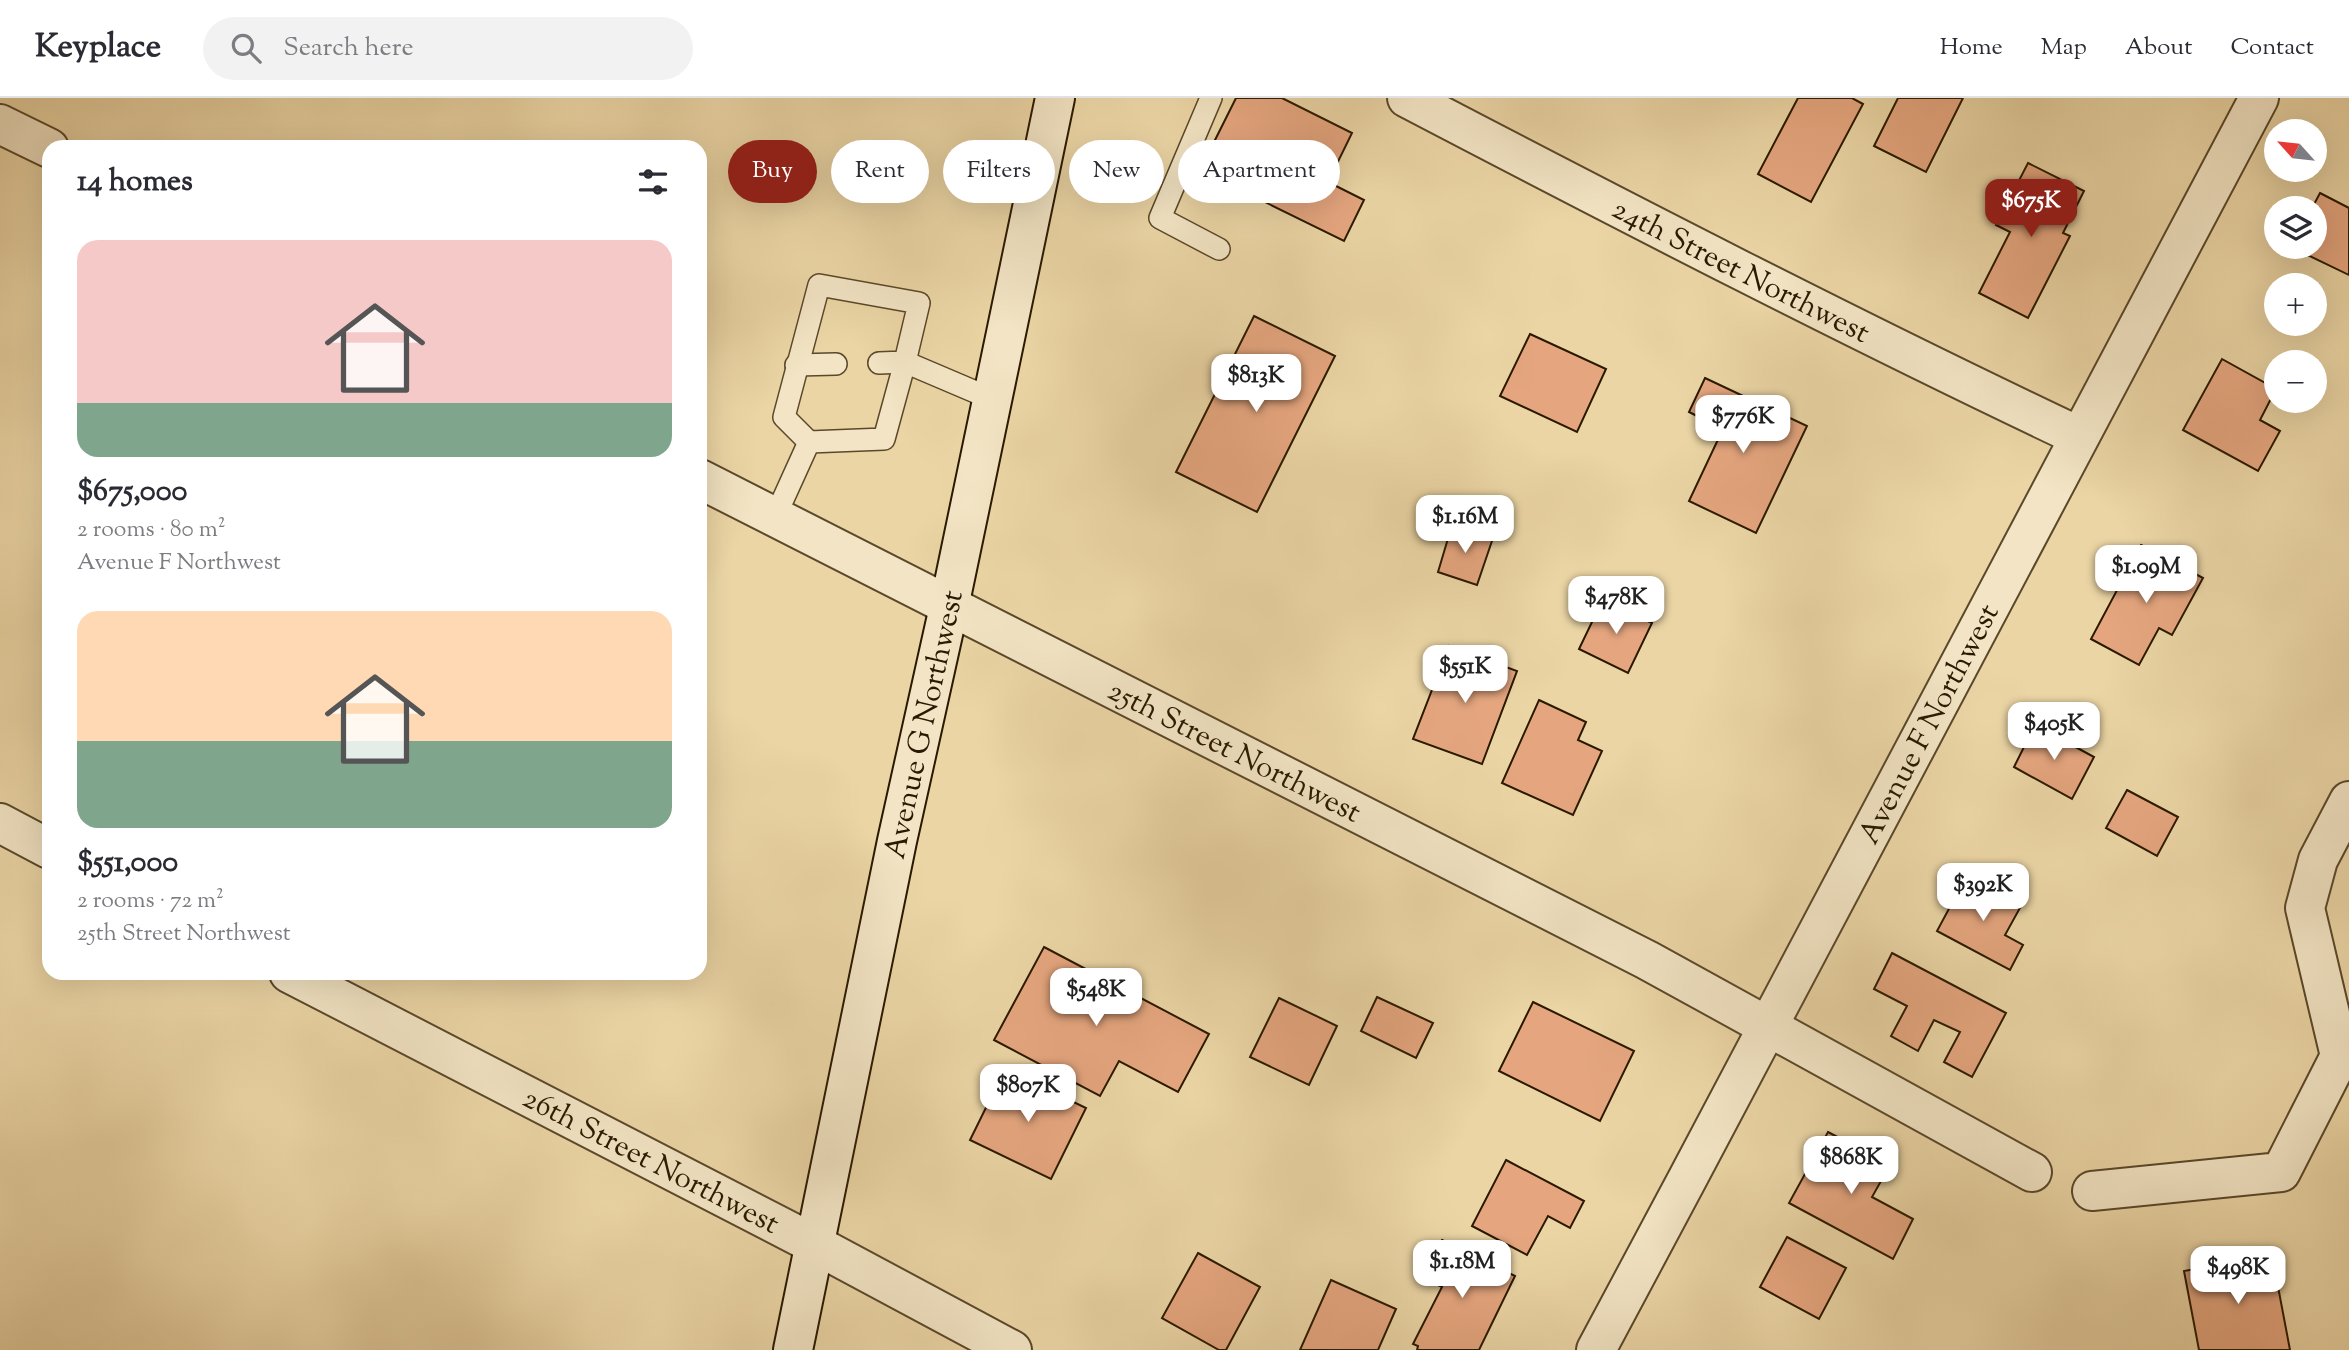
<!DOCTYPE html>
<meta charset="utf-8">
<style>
body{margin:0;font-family:"Sorts Mill Goudy",serif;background:#f2f2f3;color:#2b2b33;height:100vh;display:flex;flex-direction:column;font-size:26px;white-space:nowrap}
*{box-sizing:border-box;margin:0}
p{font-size:23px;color:#7c7c81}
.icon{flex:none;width:38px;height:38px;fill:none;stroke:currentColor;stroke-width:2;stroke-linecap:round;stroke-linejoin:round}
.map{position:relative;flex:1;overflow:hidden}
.drawer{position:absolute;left:42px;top:42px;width:665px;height:840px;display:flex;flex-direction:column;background:#fff;border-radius:21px;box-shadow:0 7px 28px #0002}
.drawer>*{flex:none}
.banner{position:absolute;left:728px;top:42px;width:665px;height:63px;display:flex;gap:14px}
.needle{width:46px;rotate:297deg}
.fabs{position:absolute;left:2264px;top:21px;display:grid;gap:14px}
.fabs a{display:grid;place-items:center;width:63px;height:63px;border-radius:50%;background:#fff;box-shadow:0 7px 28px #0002;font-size:35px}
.price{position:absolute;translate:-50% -60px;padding:0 16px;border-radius:14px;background:#fff;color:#222;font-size:23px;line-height:46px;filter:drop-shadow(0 2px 4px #0008)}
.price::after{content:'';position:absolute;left:50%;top:42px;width:21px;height:16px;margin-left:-10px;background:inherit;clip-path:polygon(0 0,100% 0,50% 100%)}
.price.active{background:#8f2418;color:#fff}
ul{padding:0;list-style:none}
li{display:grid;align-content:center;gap:14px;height:371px;padding:0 35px}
li span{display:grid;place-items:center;height:217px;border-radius:21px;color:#555}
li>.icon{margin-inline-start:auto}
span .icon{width:126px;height:126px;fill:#fffc;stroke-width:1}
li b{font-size:30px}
h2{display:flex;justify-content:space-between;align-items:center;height:84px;padding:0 35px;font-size:30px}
.pill{padding:0 24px;border-radius:32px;background:#fff;box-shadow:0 7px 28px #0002;font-size:24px;line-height:63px}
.pill.active{background:#8f2418;color:#fff}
header{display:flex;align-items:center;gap:42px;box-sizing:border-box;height:98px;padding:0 35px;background:#fff;border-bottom:2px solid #e1e1e2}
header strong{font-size:33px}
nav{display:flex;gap:38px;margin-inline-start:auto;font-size:24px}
.search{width:490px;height:63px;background:#f2f2f3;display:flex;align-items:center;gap:18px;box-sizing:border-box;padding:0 24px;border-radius:38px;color:#7c7c81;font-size:26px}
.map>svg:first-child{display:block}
.building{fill:#e5a67f;stroke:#2a1901;stroke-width:2}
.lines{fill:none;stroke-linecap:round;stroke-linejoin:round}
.service-casing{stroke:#5a482a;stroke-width:24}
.minor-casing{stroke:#5a482a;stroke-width:42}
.tertiary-casing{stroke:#5a482a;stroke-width:42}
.secondary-casing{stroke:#2a1901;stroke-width:42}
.service{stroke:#f2e4c4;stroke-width:21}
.minor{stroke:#f2e4c4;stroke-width:38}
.tertiary{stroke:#f2e4c4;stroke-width:38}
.secondary{stroke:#f2e4c4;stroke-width:38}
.labels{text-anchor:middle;stroke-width:7;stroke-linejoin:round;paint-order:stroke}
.street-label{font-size:30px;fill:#2a1901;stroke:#f2e4c4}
</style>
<header>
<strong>Keyplace</strong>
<div class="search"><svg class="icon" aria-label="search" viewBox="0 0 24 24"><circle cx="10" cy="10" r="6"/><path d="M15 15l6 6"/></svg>Search here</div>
<nav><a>Home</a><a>Map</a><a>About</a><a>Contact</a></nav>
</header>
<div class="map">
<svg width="2349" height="1252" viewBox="0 0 2349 1252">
<rect width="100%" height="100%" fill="#ebd5a5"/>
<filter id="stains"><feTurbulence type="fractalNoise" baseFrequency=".00286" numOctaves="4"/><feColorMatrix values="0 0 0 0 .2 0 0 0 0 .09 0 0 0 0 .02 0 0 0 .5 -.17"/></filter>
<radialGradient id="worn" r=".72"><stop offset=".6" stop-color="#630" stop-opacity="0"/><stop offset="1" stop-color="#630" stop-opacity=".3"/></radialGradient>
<g class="building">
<polygon points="1236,0 1282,0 1352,35 1328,84 1364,102 1344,143 1200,72"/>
<polygon points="1798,0 1852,0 1863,6 1811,104 1758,76"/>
<polygon points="1898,0 1963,0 1926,74 1874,48"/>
<polygon points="2028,65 2084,93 2063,135 2070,138 2028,220 1979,195 2010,134 1996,127"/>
<polygon points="2320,95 2349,110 2349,177 2293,150 2315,149 2315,110 2312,110"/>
<polygon points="1254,218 1335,258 1257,414 1176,374"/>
<polygon points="1530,236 1606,271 1577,334 1500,298"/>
<polygon points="2222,261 2276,291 2260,322 2280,333 2258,373 2183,332"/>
<polygon points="1705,280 1807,328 1756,435 1689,403 1723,331 1689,314"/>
<polygon points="1452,427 1493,440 1477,487 1438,474"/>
<polygon points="2141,447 2203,480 2172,537 2159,530 2139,567 2091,541"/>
<polygon points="1603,501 1652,525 1628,575 1579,551"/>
<polygon points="1449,548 1517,573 1482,666 1413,641"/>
<polygon points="1539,602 1586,624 1578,642 1602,653 1573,717 1502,685"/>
<polygon points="2035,627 2094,659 2072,701 2014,669"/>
<polygon points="2127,692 2178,719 2157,758 2106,730"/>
<polygon points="1966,779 2021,808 2005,837 2023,847 2010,872 1937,833"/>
<polygon points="1044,849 1209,936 1178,994 1119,963 1100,998 994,942"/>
<polygon points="1892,855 2006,915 1972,979 1944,964 1960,934 1934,922 1918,953 1891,938 1907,908 1874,891"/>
<polygon points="1377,899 1433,925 1416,960 1361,933"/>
<polygon points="1279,900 1337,928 1309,987 1250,959"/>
<polygon points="1533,904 1634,953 1600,1023 1499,973"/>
<polygon points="1005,971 1086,1010 1051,1081 970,1042"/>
<polygon points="1828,1034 1890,1067 1872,1099 1913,1121 1893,1161 1789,1105"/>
<polygon points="1506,1062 1584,1103 1570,1130 1548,1118 1527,1157 1472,1128"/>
<polygon points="1787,1139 1846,1170 1819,1221 1760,1189"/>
<polygon points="1442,1142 1515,1178 1479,1252 1417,1252 1418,1248 1413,1246 1442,1189 1423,1179"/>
<polygon points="1198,1155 1260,1189 1226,1252 1219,1252 1162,1220"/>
<polygon points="2272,1157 2290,1252 2199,1252 2184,1173"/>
<polygon points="1331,1182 1396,1211 1378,1252 1300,1252"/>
</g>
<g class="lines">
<g class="service-casing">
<g id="service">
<polyline points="1211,0 1160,120 1219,151"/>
<polyline points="796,267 836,266"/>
<polyline points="809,344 784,319 819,187 919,205 905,264 879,265"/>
<polyline points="775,419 809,344 884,341 905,264 992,301"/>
</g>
</g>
<g class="minor-casing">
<g id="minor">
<path id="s1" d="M1407,0C1629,116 1852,231 2078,338"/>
<polyline points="0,26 49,50"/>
<path id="s2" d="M700,381L1647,862L2032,1074"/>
<polyline points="2092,1093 2281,1074 2340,958 2305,810 2318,762 2349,703"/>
<polyline points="816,1147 1012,1252"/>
<path id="s3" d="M1596,1252C1819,836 2036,417 2259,0"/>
</g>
</g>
<g class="tertiary-casing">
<g id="tertiary">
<polyline points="0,725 49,751"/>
<path id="s4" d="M289,875L816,1147"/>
</g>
</g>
<g class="secondary-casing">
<g id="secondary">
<path id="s5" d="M793,1252L897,743L949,509L1055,0"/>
</g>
</g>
<use href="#service" class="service"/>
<use href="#minor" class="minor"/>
<use href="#tertiary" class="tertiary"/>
<use href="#secondary" class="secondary"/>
</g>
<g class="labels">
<g class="street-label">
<text dy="10" stroke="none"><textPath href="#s1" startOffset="376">24th Street Northwest</textPath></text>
<text dy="10" stroke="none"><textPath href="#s5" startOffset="639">Avenue G Northwest</textPath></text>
<text dy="10" stroke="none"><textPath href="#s3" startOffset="709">Avenue F Northwest</textPath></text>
<text dy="10" stroke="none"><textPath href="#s2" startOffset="600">25th Street Northwest</textPath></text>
<text dy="10" stroke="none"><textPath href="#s4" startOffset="408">26th Street Northwest</textPath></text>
</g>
</g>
<rect width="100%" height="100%" filter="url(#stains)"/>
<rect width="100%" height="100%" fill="url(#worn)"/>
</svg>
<div class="fabs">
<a><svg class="needle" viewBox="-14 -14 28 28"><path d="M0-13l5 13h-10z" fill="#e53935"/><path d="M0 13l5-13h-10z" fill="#7c7c81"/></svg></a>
<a><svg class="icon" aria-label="layers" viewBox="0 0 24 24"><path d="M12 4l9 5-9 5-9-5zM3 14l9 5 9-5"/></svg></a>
<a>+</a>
<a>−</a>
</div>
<b class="price active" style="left:2031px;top:141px">$675K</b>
<b class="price" style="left:1256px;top:316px">$813K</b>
<b class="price" style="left:1743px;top:357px">$776K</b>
<b class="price" style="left:1465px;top:457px">$1.16M</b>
<b class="price" style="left:2146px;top:507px">$1.09M</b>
<b class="price" style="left:1616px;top:538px">$478K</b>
<b class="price" style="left:1465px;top:607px">$551K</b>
<b class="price" style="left:2054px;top:664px">$405K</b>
<b class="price" style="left:1983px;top:825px">$392K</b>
<b class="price" style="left:1096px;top:930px">$548K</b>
<b class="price" style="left:1028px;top:1026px">$807K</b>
<b class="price" style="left:1851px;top:1098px">$868K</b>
<b class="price" style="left:1462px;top:1202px">$1.18M</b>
<b class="price" style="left:2238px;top:1208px">$498K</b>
<div class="banner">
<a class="pill active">Buy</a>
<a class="pill">Rent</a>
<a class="pill">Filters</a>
<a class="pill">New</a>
<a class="pill">Apartment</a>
</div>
<section class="drawer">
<h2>14 homes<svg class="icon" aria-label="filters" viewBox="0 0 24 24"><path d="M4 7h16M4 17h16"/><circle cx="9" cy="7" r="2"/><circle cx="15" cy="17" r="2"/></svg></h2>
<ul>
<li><span style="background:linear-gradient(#f6c9c9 75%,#7fa58c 0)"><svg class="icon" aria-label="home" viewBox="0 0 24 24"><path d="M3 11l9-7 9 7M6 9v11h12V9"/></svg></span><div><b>$675,000</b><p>2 rooms · 80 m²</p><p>Avenue F Northwest</p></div></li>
<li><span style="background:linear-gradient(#ffd9b3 60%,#7fa58c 0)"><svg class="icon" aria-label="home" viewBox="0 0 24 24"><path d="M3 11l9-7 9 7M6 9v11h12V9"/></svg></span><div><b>$551,000</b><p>2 rooms · 72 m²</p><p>25th Street Northwest</p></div></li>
</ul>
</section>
</div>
